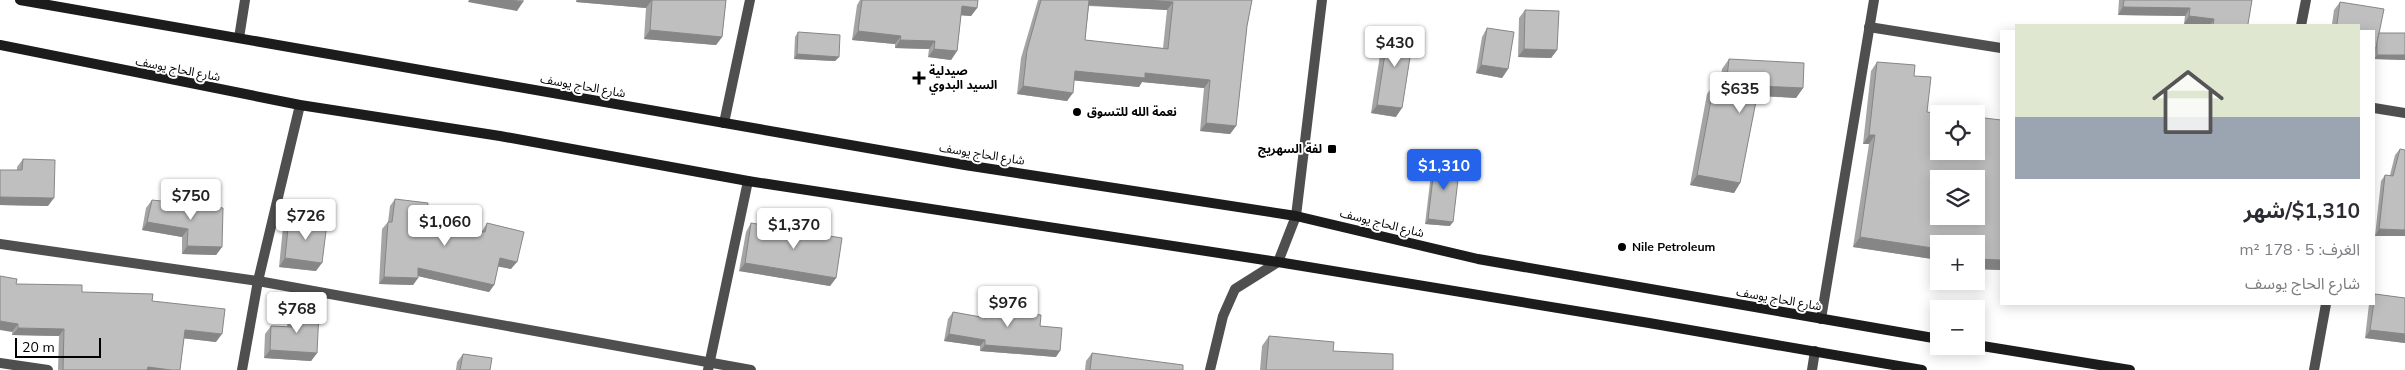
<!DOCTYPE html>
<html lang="ar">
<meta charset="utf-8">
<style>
body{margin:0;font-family:Mulish,"Noto Sans Arabic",sans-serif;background:#f7f7f7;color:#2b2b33;direction:rtl;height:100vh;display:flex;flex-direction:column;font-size:19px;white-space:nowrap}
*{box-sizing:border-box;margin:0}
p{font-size:16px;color:#7c7c81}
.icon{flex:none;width:28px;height:28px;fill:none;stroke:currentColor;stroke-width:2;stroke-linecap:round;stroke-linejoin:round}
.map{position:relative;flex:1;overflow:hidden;direction:ltr}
.panel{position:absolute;left:2000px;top:30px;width:375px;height:275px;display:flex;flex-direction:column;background:#fff;border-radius:0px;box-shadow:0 2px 12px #0003;direction:rtl}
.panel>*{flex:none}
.tools{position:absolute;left:1930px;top:105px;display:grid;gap:10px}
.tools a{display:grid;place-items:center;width:55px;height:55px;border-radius:0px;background:#fff;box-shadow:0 2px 12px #0003;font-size:25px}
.scale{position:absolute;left:15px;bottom:12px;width:86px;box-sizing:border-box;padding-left:5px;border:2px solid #000;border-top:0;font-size:14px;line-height:18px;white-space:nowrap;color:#000;-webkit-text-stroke:4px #fff;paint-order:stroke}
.price{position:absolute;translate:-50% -42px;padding:0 11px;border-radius:5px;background:#fff;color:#222;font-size:16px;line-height:32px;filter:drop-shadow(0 1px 2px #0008)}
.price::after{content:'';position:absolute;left:50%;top:30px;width:15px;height:11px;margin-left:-8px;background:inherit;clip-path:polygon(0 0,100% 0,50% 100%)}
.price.current{background:#2563eb;color:#fff}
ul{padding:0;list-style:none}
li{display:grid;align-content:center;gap:10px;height:265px;padding:0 15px}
li span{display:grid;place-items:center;height:155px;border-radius:0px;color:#555}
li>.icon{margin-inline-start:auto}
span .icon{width:90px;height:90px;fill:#fffc;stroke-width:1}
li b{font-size:21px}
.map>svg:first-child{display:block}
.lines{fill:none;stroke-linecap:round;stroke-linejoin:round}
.minor{stroke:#4f4f4f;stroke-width:10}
.tertiary{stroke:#4f4f4f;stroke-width:10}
.secondary{stroke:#1c1c1c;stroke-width:10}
.wall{fill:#a4a4a4;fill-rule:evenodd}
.shaded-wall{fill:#868686}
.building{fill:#bfbfbf;stroke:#868686;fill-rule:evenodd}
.poi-dot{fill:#000;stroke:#fff;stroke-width:2}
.labels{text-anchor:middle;stroke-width:4;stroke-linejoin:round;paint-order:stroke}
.street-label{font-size:12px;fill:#000;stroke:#fff}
.poi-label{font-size:12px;font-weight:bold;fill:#000;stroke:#fff;text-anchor:start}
</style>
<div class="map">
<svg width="2405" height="370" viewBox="0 0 2405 370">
<rect width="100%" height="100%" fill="#fff"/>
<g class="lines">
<g class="minor">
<polyline points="1869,27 2001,48"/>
<polyline points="2300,31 2306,0"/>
<polyline points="239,38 245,0"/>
<polyline points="2374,108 2405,113"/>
<polyline points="724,123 750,0"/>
<polyline points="0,244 258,281 751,370"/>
<polyline points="1821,319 1874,0"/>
<polyline points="0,363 48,370"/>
<polyline points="242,370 258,281 300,105"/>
<polyline points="708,370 748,181"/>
<polyline points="1812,370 1815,351"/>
<polyline points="2314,370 2326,304"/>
</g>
<polyline class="tertiary" points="1210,370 1223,316 1235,289 1278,262 1296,216 1322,0"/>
<g class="secondary">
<polyline points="20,0 965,165 1296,216 1478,259 1939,339"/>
<polyline points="0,45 300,105 500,136 748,181 1278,262 1649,323 1922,370"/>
<polyline points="1976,345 2130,370"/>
</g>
</g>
<g class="wall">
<polygon points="576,0 726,0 722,37 716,45 644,39 646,8 576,2"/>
<polygon points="860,0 978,0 977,8 971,16 961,15 957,51 951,60 928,57 929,49 895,48 895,44 852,40 857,5"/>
<path d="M1038,0H1252L1247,26L1236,126L1230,134L1200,131L1204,88L1142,82L1139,87L1074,80L1067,101L1017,94L1021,58ZM1089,6L1167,10L1163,48L1085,40Z"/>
<polygon points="2119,0 2252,0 2246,31 2208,31 2209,27 2184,24 2185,16 2118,15"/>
<polygon points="2340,2 2379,33 2405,33 2405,60 2374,59 2374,31 2331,31 2334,10"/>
<polygon points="1525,10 1557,50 1551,58 1518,57 1519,18"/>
<polygon points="1389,28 1396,117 1371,113 1383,36"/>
<polygon points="1487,28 1508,69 1502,78 1476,73 1482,37"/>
<polygon points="798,32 839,57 835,61 794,59 795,37"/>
<polygon points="1729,59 1803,88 1796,98 1757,96 1740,183 1734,193 1690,185 1707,94 1714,84 1720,85 1722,69"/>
<polygon points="1877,62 1914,76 1927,112 1939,151 2001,120 2001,270 1976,269 1976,244 1939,244 1939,260 1853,247 1869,144 1863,144 1871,71"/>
<polygon points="2400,149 2405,236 2375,236 2381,181 2385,175 2390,175 2395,155"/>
<polygon points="23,159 48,206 0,205 0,170 17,170 17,167"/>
<polygon points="1435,161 1450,226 1425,224 1432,166"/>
<polygon points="395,199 425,224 446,230 482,231 487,223 511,269 498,266 494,285 489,292 418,276 418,278 413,285 379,284 382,229 388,222 390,206"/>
<polygon points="152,200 222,247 216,255 182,254 182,237 142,230 146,208"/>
<polygon points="289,219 316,271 279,267 283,227"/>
<polygon points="751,223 836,278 830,286 739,271 746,232"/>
<polygon points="16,284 152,301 216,342 184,338 180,370 58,370 59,336 12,335"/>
<polygon points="2375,294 2405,298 2405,343 2365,338 2369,304 2374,304 2374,296"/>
<polygon points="987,303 1023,313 1040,326 1056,357 980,351 980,346 944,341 948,319 953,312 982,317 982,309"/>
<polygon points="293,311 317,353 311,361 264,358 265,334 271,326 287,327 288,319"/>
<polygon points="1269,336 1333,351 1393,370 1260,370 1262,346"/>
<polygon points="1092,353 1183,370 1085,370 1086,361"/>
<polygon points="463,354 490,370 456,370 457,362"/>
</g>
<g class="shaded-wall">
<polygon points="469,0 511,0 523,2 517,11 468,2"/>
<polygon points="578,0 652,0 646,8 576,2"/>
<polygon points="1088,0 1146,0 1173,2 1167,10 1084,5"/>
<polygon points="962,6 977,8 971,16 956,15"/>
<polygon points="2123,7 2190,8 2185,16 2118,15"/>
<polygon points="2189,16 2214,19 2209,27 2184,24"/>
<polygon points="2213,25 2247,30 2246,31 2209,31"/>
<polygon points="650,30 722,37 716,45 644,39"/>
<polygon points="858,31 901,36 895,44 852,40"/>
<polygon points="900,40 935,41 929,49 895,48"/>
<polygon points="934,49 957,51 951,60 928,57"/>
<polygon points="1524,49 1557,50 1551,58 1518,57"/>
<polygon points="797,54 839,57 835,61 794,59"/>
<polygon points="2377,55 2405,55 2405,60 2374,59"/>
<polygon points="1481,65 1508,69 1502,78 1476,73"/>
<polygon points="1075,71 1145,73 1210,80 1204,88 1142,82 1139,87 1069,80"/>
<polygon points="1023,86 1073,93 1067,101 1017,94"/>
<polygon points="1759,86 1803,88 1796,98 1752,95"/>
<polygon points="1377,105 1402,108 1396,117 1371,113"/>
<polygon points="1206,123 1236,126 1230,134 1200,131"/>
<polygon points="1869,135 1875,135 1869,144 1863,144"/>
<polygon points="1697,175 1740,183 1734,193 1690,185"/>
<polygon points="0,197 54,198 48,206 0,205"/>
<polygon points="1428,219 1453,222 1450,226 1425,224"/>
<polygon points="147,222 188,229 182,237 142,230"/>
<polygon points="2379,229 2405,230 2405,236 2375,236"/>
<polygon points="1860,237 1939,249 1939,260 1853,247"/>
<polygon points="187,246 222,247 216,255 182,254"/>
<polygon points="285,258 322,263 316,271 279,267"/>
<polygon points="500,258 517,262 511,269 495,266"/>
<polygon points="1976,259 2001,260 2001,270 1976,269"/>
<polygon points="745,263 836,278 830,286 739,271"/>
<polygon points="418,268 494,285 489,292 413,275"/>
<polygon points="384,277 418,278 413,285 379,284"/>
<polygon points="0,321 18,324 12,332 0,330"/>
<polygon points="18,328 64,329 59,336 12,335"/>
<polygon points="185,330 222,334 216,342 180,338"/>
<polygon points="2370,330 2405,334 2405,343 2365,338"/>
<polygon points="949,334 985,340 980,346 944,341"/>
<polygon points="985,345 1060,351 1056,357 980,351"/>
<polygon points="270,350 317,353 311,361 264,358"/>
<polygon points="148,367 171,370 146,370"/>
</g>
<g class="building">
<polygon points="511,0 523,0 523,2"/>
<polygon points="652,0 726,0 722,37 650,30"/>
<polygon points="862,0 978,0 977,8 962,6 957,51 934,49 935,41 900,40 901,36 858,31"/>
<polygon points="1041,0 1089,0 1085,40 1168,49 1173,2 1146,0 1252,0 1247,26 1236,126 1206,123 1210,80 1145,73 1145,78 1075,71 1073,93 1023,86 1027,50"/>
<polygon points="2124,0 2252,0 2247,30 2213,25 2214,19 2189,16 2190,8 2123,7"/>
<polygon points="2340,2 2384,9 2376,48 2374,48 2374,31 2336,31"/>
<polygon points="1525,10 1559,11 1557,50 1524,49"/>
<polygon points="1389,28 1414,32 1402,108 1377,105"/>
<polygon points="1487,28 1514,32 1508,69 1481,65"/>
<polygon points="798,32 840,35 839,57 797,54"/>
<polygon points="2379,33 2405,33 2405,55 2377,55 2377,42"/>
<polygon points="1729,59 1804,63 1803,88 1759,86 1740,183 1697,175 1714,84 1726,86"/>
<path d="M1877,62L1915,65L1914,76L1931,77L1927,112L1939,114V151H1976V117L2001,120V260L1976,259V244H1939V249L1860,237L1875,135H1869ZM1939,179H1976V216H1939Z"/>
<polygon points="2400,149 2405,150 2405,230 2379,229 2385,175 2393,176"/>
<polygon points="23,159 55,160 54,198 0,197 0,170 22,170"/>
<polygon points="1435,161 1460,163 1453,222 1428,219"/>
<polygon points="395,199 428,203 425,224 446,230 485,232 487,223 524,232 517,262 500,258 494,285 418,268 418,278 384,277 388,222 392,222"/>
<polygon points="152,200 223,208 222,247 187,246 188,229 147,222"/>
<polygon points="289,219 327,223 322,263 285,258"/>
<polygon points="751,223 842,238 836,278 745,263"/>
<polygon points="0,276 17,279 16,284 82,285 82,292 153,294 152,301 225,309 222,334 185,330 180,370 171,370 148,367 147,370 63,370 64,329 18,328 18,324 0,321"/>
<polygon points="2375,294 2405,298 2405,334 2370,330"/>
<polygon points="987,303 1023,305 1023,313 1041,315 1040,326 1062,328 1060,351 985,345 985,340 949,334 953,312 986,318"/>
<polygon points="293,311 319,312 317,353 270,350 271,326 292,327"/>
<polygon points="1269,336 1334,342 1333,351 1393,354 1393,370 1266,370"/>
<polygon points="1092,353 1183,365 1183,370 1090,370"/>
<polygon points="463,354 492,358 490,370 460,370"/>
</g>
<g class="poi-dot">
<path d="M916.5 70.5h5v5h5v5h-5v5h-5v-5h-5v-5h5z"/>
<circle cx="1077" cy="112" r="5"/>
<rect x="1327" y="144" width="10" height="10" rx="2.5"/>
<circle cx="1622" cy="247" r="5"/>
</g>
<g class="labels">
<g class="street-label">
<text transform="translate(178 69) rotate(11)" y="4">شارع الحاج يوسف</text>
<text transform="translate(583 86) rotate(10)" y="4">شارع الحاج يوسف</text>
<text transform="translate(982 154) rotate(9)" y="4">شارع الحاج يوسف</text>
<text transform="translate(1382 223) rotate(14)" y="4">شارع الحاج يوسف</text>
<text transform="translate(1779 299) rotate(10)" y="4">شارع الحاج يوسف</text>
</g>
<g class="poi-label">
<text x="929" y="75">صيدلية<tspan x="929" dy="14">السيد البدوي</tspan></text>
<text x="1087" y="116">نعمة الله للتسوق</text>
<text x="1322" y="153" text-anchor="end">لفة السهريج</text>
<text x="1632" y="251">Nile Petroleum</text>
</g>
</g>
</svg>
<div class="tools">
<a><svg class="icon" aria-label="locate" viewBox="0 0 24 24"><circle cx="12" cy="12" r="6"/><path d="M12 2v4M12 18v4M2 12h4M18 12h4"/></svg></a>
<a><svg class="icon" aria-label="layers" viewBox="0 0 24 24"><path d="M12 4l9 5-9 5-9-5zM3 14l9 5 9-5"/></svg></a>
<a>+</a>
<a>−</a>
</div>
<div class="scale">20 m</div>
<b class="price" style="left:1395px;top:68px">$430</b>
<b class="price" style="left:1740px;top:114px">$635</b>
<b class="price current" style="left:1444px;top:191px">$1,310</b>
<b class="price" style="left:191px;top:221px">$750</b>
<b class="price" style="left:306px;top:241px">$726</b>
<b class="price" style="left:445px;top:247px">$1,060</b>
<b class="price" style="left:794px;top:250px">$1,370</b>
<b class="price" style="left:1008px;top:328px">$976</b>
<b class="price" style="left:297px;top:334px">$768</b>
<section class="panel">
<ul>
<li><span style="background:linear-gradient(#dfe7d0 60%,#9aa5b1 0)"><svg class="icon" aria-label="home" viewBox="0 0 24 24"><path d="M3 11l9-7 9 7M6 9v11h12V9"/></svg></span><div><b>$1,310/شهر</b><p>الغرف: 5 · 178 m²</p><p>شارع الحاج يوسف</p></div></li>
</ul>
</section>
</div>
